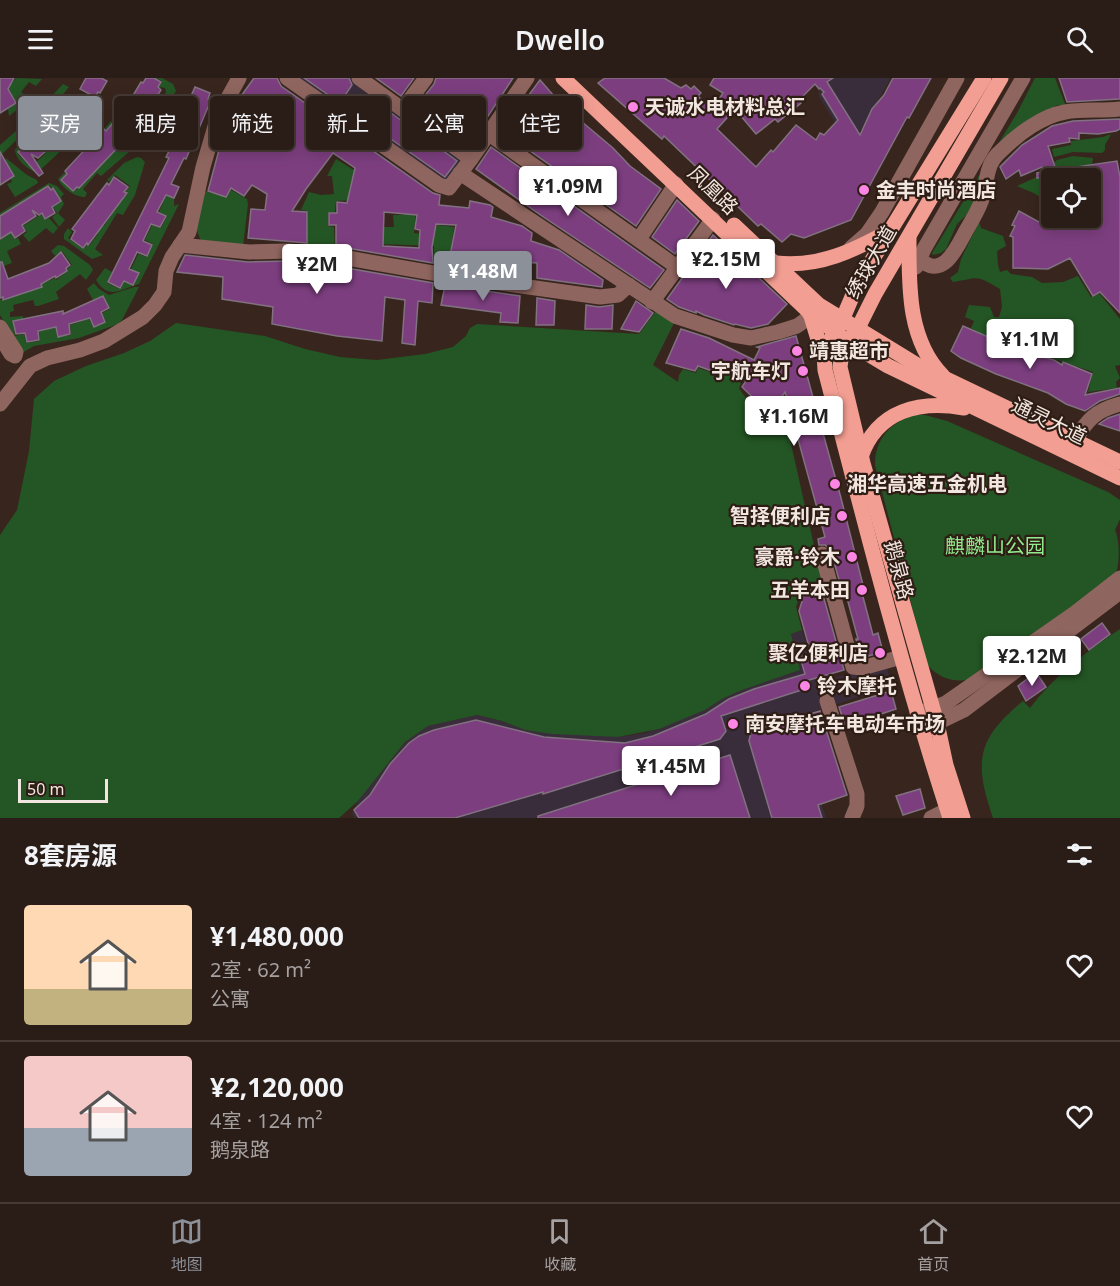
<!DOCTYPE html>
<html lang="zh">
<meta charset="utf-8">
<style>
body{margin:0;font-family:"Noto Sans","Noto Sans SC",sans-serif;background:#362923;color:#f1f3f6;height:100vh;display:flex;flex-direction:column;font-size:22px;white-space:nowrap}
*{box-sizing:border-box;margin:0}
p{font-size:20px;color:#a5a1a1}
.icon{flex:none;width:33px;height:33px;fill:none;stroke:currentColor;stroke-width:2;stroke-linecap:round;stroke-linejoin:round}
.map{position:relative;height:740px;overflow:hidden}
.drawer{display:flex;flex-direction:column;background:#2a1c16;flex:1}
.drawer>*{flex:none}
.top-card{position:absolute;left:18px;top:18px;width:600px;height:54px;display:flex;gap:12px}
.tools{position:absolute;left:1041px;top:90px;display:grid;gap:12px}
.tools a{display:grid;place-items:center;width:60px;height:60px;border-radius:6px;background:#2a1c16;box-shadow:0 3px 15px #0003,0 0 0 2px #463a35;font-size:30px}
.scale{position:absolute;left:18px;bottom:15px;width:90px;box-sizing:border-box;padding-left:6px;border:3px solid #f2e6e0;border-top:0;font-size:16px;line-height:21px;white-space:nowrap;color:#f2e6e0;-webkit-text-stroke:4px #2e1d14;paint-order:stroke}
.price{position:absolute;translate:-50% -51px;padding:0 14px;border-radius:6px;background:#fff;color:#222;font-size:20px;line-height:39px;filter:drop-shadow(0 2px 3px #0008)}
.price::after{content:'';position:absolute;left:50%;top:36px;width:18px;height:14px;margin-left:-9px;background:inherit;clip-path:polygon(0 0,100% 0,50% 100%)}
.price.on{background:#8c9099;color:#fff}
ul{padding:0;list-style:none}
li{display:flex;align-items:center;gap:18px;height:150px;padding:0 24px}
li+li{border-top:2px solid #463a35}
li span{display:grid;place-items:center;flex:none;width:168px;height:120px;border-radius:6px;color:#555}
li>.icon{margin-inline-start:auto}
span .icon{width:72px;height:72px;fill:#fffc;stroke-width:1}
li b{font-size:26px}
h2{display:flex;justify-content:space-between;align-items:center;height:72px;padding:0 24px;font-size:26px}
.tag{padding:0 21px;border-radius:6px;background:#2a1c16;box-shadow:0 3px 15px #0003,0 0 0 2px #463a35;font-size:21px;line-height:54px}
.tag.on{background:#8c9099;color:#fff}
header{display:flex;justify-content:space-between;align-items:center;height:78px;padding:0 24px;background:#2a1c16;font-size:27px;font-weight:600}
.menu{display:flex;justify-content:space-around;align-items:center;height:84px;border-top:2px solid #463a35;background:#2a1c16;font-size:16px;color:#a5a1a1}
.menu a{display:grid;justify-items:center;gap:3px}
.menu .on{color:#8c9099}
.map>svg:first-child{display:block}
.commercial{fill:#3a2d3b}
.green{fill:#245524}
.building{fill:#7c3e7f;stroke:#817181;stroke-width:1.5;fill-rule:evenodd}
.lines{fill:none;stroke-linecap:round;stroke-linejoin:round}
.minor{stroke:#8f655f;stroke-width:15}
.major{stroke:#f39e92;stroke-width:15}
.poi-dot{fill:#fc86e3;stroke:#2e1d14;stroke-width:2}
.labels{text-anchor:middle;stroke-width:4.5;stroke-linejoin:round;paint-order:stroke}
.poi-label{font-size:20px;font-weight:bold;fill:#f2e6e0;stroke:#2e1d14;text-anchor:start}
.street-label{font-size:20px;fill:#f2e6e0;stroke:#2e1d14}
.park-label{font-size:20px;fill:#91eb8e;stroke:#2e1d14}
</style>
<header><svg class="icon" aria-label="menu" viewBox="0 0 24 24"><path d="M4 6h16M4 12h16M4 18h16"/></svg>Dwello<svg class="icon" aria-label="search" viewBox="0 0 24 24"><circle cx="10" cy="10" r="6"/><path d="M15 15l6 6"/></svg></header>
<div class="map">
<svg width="1120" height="740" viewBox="0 0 1120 740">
<rect width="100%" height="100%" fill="#38261e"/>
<g class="commercial">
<polygon points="291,0 351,0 463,79 447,105"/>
<polygon points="828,0 891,0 860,53 853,50 845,60 819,19 819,9"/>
<polygon points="802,552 819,605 850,595 887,590 892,608 794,640 826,740 355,740 352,736 358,723 405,664 428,648 476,637 502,643 525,652 618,659 646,655 705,632 722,621 742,612 800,592 791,556"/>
</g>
<g class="green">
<polygon points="16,0 42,1 36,8 29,4 21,14 27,19 18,31 9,38 8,31 17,25 9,12 4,15"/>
<polygon points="156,0 162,0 173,6 176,13 161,37 153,56 150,60 144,62 141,56 166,14 165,10 159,9 162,3"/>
<polygon points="1035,0 1055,0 1067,31 1059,27 1055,28 1015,56 973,131 957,146 946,171 941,175 933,177 932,175 1017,35"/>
<polygon points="63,6 69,9 60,20 0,78 0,67 32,39"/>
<path d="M75,20L86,26L84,30L96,39L95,41L37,95C28,91 15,82 15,71L21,67L23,69L17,75L28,87L33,83L35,85L46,75L44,73L64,59L62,57L70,49L72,51L83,41L82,38L86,35L74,22L67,28L66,26Z"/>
<path d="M111,43L133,60L137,67L101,98L97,95L83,111L87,115L85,119C75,119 62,110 58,101L64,95L66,96L60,102L73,114L77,110L79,111L89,101L88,98L94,91L96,93L111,73L113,75L124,63L122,61L125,57L113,45L106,52L105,50Z"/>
<polygon points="1111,56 1105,67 1105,72 1102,75 1073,74 1054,79 1052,71 1071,67 1071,63 1103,59"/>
<path d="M1073,78L1093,80L1092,87L1059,91V95L1043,98L1047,119L1051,118L1052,140H1061L1052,141C1050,137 1051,134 1051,129C1042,117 1031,114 1017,108L1041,97L1057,82Z"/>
<polygon points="137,79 141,80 145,84 135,117 123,137 117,135 95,171 103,177 92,181 64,161 64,156 68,150 72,154 68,160 83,171 87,167 89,168 98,156 96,154 101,147 104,148 112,136 111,134 128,115 126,113 130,108 115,97 109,104 107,102 124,85"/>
<polygon points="7,81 27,97 37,102 38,105 15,119 7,106 12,104 11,101 15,98 6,83 0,87 0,84"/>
<polygon points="336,81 354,92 349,112 354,113 354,122 336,123 335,134 328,135 328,148 334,149 335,175 307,173 308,133 301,132 309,114 321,117 334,116 332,98 327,98"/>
<polygon points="49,105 57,108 64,116 61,119 64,126 58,135 65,142 59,149 52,139 57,135 53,129 62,123 53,109 51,110 49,107 23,123 24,126 22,128 19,125 0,137 0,135"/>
<polygon points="231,112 247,121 248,126 243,169 201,163 196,150 204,113 226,119"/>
<path d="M166,118L174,120V128L179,126L139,206C121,211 109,223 96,202L105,190L112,194L107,205L120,211L124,204L134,207L139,195L131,191L138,176L147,179L153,166L145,162L152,147L161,150L167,138L159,134Z"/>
<polygon points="405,128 416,131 414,155 434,157 437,147 454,149 449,184 501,178 498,201 434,193 434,168 381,166 381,157 384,156 384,149 394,149 393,137 404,137"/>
<polygon points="42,136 45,142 49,140 58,150 53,156 46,150 29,164 23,157 27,154 23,148"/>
<path d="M979,144L981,150L1003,158L1006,168L997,173L998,187L1000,194L1007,192L1011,196L1032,199L1042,205L1063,204L1078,198L1091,219L1100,216L1120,241V287L1115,288L1120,300L1116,304L1117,310L1088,314L1093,294L984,257L971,250L974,243L965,239L969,227L990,229L994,239H999L1002,229L1000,211C974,196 980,200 953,204L950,200L958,194L961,181Z"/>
<polygon points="11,155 15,161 18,160 21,166 7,173 12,185 0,189 0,162"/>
<polygon points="58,167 64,168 90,187 93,192 86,202 80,196 56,214 59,221 38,228 35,228 33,222 13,227 14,233 10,234 10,239 23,238 23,241 13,243 15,258 24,256 26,265 40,263 39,253 56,250 57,259 71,257 70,247 89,241 94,249 106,244 102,235 110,231 103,218 93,222 87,211 94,205 99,211 109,217 134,209 139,209 122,242 118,246 79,260 34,268 22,275 0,237 0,221 3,223 15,218 15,216 42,209 42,206 55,200 56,202 68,193 67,191 72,187 62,173 55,178 51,173"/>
<polygon points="656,233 675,243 653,287 678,304 679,297 683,291 696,295 698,290 713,295 716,288 727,292 741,305 739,310 742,315 769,348 784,335 822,503 803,508 796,529 802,552 791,556 800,592 742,612 722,621 705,632 659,651 618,659 552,656 525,652 502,643 477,637 428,648 405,664 358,723 339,740 0,740 0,457 17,432 29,373 34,321 54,303 86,288 124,275 150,263 176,245 265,258 305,271 340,279 377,282 425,276 453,269 466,258 470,250 477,246 639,256"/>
<path d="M914,337H925L947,343L1108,414L1120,422V441L1115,452C1120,463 1120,487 1115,498L967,602C951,604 937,599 927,586L875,387C875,361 890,345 914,337Z"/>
<path d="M1120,551V740H993C974,685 976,661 1023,623L1030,630C1054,598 1087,573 1120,551Z"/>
</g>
<g class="building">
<polygon points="0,0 14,0 8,11 16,25 0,35"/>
<polygon points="86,0 101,0 107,3 100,15 98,14 95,19 80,11"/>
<polygon points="146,0 154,0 161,4 158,9 161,12 140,43 139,42 121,62 123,64 79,110 77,109 73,113 61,102 67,96 65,93 104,51 106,53 112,46 117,51 127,32 125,31 141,4 143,5"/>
<path d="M254,0H277L281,8L433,115L440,117L439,127L469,130L470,123L490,127L493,129L491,139L522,148L532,155L531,163L559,172L603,202L602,209L537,200V185L522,184L521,198L448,188L456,147L436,146L432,169L433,185L336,168V147H329V135H337V124L347,125L355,90L333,75L306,111L292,133L307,134V165L248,160L251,131L265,132L267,116L252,107L244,118L231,110L226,119L208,113L227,42L239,21ZM384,134L417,137L415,151L420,152L419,170L383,168Z"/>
<polygon points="304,0 349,0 352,7 340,25"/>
<polygon points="376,0 414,0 401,18"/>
<polygon points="436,0 513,0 469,67 416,29 434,6"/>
<path d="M605,0H664L681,10L686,7L691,11L694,8L701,15L698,18L712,32L723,15L710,7L714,0H833L827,4L860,57L872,31L884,17L893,0H931L909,40L907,39L851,142L804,160L791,156L782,164L761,146L758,148L664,58L662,61L598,5ZM815,6L819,11L820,10L824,14L822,16L838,42L824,57L820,55L816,62L796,47L773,74L771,72L756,89L717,51L735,31L756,56L775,41L778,44L801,25L799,22Z"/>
<polygon points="1059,0 1120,0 1120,21 1067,24"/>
<polygon points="540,2 562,27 613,70 630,88 661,111 636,148 502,53"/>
<polygon points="195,9 210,15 208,21 211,22 186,81 184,80 171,106 179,109 174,120 166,117 157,134 166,138 160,149 151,146 143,163 152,167 147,178 137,174 129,191 139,195 133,207 124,203 120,210 108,204 169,80 166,79 170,71 167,70 188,17 191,18"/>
<polygon points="373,22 457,83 445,99 361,40"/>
<polygon points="74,23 85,35 80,39 82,41 38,80 31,76 43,95 39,98 18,74 24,68 22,66 43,46 65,27 66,29"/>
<polygon points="1120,41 1120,51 1116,53 1098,56 1079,55 1079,61 1069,60 1070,64 1048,68 1056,92 1117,83 1120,99 1120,235 1100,214 1093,218 1070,180 1048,191 1013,190 1013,159 1010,158 1015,148 1012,147 1019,133 1048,149 1066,140 1090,140 1090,100 1037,100 1037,95 1043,94 1042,89 1021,98 1019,92 1006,101 1000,89 1022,67 1052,48 1073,43"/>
<polygon points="491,69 664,192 650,210 539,136 476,91"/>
<polygon points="0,74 14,98 0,107"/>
<polygon points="114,99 128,109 124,114 127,115 88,167 87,165 83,170 71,161 75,153 72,151 107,105 109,107"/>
<polygon points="48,108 51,112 53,110 61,123 52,129 55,135 45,141 42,135 39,137 32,132 36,138 22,147 25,153 15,160 11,154 0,161 0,138"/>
<polygon points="677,122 699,143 675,176 652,159"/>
<polygon points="713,157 787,226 768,246 751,250 735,246 734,247 704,237 696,233 696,235 679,229 667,221"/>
<polygon points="61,174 70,187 66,190 67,193 56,200 55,198 41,206 42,209 3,222 3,219 0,220 0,184 2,184 8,201 49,185"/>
<polygon points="185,177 248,184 289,183 335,188 433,205 432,225 418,223 415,267 402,265 405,222 385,219 382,263 337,258 272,246 273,229 222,221 223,199 177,194"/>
<polygon points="445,207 520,218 518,245 500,244 501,235 441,227"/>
<polygon points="103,218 109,230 101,234 105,244 94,249 90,240 69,246 70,256 58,259 56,249 38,253 39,262 27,264 25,255 16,256 13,243 63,233 63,236"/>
<polygon points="537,220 555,223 554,247 536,247"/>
<polygon points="636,223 653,235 639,254 621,251"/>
<polygon points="586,227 599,229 613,227 612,251 585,251"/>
<polygon points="963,248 1016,271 1054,282 1062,287 1063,284 1092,296 1085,317 1120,310 1120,316 1100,323 1085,333 1066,326 1048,315 996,296 961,280 951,273"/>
<polygon points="681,251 709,260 754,282 760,270 757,269 796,258 841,420 865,515 862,515 873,557 878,555 883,574 861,580 856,561 858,561 847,520 844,520 831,473 825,467 819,467 818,461 825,459 785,314 770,336 742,309 746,303 727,289 715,284 712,293 698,288 695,293 666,285"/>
<polygon points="1120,336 1120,353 1099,346 1108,340"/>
<polygon points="821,510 844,592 809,602 811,609 721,638 726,653 720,661 543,716 543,714 455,740 359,740 354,732 370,717 390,686 409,665 419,658 434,652 476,642 544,659 625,665 653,658 706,636 729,621 754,611 805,596 800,579 811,576 799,533 805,514"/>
<polygon points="1102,545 1110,556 1089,572 1081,561"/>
<polygon points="1036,594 1046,609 1026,623 1018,608"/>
<polygon points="891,613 896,631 845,648 839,629"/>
<polygon points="820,633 847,717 818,727 822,740 772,740 749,663 751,654 789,639 790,642"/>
<polygon points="730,677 750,740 538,740 538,738"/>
<polygon points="920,711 925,730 903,737 896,718"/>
</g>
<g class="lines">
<g class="minor">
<polyline points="287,0 439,107 449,110 471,81 359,0"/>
<polyline points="403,31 426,0"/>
<polyline points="489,56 677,189"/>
<polyline points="471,81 527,0"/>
<polyline points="460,95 675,238 733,257 751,260 778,254 797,248 811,238"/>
<polyline points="639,161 676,106"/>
<polyline points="180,167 249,174 289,173 336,178 450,198 600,219 618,217 629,207"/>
<polyline points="851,170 867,156 882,134 957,0"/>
<path d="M919,180C943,205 958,167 967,151C973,140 980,130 983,118C986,109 986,99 989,91C991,83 996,77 1002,72C1018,56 1042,38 1065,34C1082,31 1102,33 1120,31"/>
<polyline points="916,189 924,171 1023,0"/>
<polyline points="652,224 713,141"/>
<polyline points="0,249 16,274 15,278 11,276 0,258"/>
<polyline points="0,326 30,288 47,280 80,272 104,263 143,239 155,227 164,214 166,193 172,179 189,154 203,89 218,38 239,0"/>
<path d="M1075,362C1088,341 1095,333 1120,326"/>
<polyline points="822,476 853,589 862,590 901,579"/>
<polyline points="827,623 857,716 857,728 852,740"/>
<polyline points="917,636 946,625 1075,535 1120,500"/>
<polyline points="921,650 937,645 964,632 1120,514"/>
<polyline points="931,740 947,732"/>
</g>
<g class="major">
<polyline points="563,0 806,231 848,264 888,288 1120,400"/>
<polyline points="734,147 819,227 917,287 1120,384"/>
<path d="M909,160C909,206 907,262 943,298"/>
<path d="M776,185C819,190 855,172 891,152"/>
<polyline points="808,233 811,238 823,278"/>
<path d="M861,379C877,332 920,322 964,330"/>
<path d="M950,740C902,593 864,442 825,292L824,275L826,269L843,240L858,205L984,0"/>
<polyline points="963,740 946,687 937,645 863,385 840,289 842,274 858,250 875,216 1001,0"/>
</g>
</g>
<g class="poi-dot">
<circle cx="633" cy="29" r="6"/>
<circle cx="864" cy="112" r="6"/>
<circle cx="797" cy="273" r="6"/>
<circle cx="803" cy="293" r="6"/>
<circle cx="835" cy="406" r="6"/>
<circle cx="842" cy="438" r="6"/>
<circle cx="852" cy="479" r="6"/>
<circle cx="862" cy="512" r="6"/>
<circle cx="880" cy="575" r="6"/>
<circle cx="805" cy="608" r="6"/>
<circle cx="733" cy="646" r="6"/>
</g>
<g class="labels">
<g class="poi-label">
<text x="645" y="36">天诚水电材料总汇</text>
<text x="876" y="119">金丰时尚酒店</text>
<text x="809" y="280">靖惠超市</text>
<text x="791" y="300" text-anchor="end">宇航车灯</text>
<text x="847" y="413">湘华高速五金机电</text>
<text x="830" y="445" text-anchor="end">智择便利店</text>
<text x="840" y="486" text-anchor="end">豪爵·铃木</text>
<text x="850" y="519" text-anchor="end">五羊本田</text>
<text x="868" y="582" text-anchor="end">聚亿便利店</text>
<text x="817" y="615">铃木摩托</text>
<text x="745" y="653">南安摩托车电动车市场</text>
</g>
<g class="street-label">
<text transform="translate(713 112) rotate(44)" y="7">凤凰路</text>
<text transform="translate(871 184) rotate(-60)" y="7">绣球大道</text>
<text transform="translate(1049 343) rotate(26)" y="7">通灵大道</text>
<text transform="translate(899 492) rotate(75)" y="7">鹅泉路</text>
</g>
<g class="park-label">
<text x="995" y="475">麒麟山公园</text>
</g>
</g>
</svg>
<div class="tools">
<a><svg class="icon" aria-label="locate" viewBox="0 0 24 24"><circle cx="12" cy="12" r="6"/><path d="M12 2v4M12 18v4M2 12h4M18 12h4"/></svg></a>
</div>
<div class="scale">50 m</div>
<b class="price" style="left:568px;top:139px">¥1.09M</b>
<b class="price" style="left:726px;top:212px">¥2.15M</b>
<b class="price" style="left:317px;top:217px">¥2M</b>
<b class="price on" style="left:483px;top:224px">¥1.48M</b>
<b class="price" style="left:1030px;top:292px">¥1.1M</b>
<b class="price" style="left:794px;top:369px">¥1.16M</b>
<b class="price" style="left:1032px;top:609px">¥2.12M</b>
<b class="price" style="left:671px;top:719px">¥1.45M</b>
<div class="top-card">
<a class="tag on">买房</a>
<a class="tag">租房</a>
<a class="tag">筛选</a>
<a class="tag">新上</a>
<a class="tag">公寓</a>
<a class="tag">住宅</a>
</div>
</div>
<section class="drawer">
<h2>8套房源<svg class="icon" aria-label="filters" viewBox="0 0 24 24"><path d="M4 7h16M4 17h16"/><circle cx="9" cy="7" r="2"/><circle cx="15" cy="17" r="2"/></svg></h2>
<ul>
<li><span style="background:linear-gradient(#ffd9b3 70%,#c2b280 0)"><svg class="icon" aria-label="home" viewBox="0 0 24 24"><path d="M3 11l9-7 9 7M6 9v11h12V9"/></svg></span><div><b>¥1,480,000</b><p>2室 · 62 m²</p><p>公寓</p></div><svg class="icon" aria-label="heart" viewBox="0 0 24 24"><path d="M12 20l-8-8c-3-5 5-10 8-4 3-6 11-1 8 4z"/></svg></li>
<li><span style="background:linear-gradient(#f6c9c9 60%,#9aa5b1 0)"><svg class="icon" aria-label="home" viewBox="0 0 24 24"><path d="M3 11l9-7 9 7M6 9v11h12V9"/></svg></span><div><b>¥2,120,000</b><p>4室 · 124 m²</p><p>鹅泉路</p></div><svg class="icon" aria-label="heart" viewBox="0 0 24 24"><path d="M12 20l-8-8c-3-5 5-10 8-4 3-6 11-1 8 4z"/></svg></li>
</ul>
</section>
<nav class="menu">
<a class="on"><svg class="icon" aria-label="map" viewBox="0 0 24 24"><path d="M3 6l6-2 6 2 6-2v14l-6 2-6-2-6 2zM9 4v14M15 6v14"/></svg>地图</a>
<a><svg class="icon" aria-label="saved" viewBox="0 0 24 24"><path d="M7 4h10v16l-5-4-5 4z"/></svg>收藏</a>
<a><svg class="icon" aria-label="home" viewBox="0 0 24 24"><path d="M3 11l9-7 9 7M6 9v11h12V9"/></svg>首页</a>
</nav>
